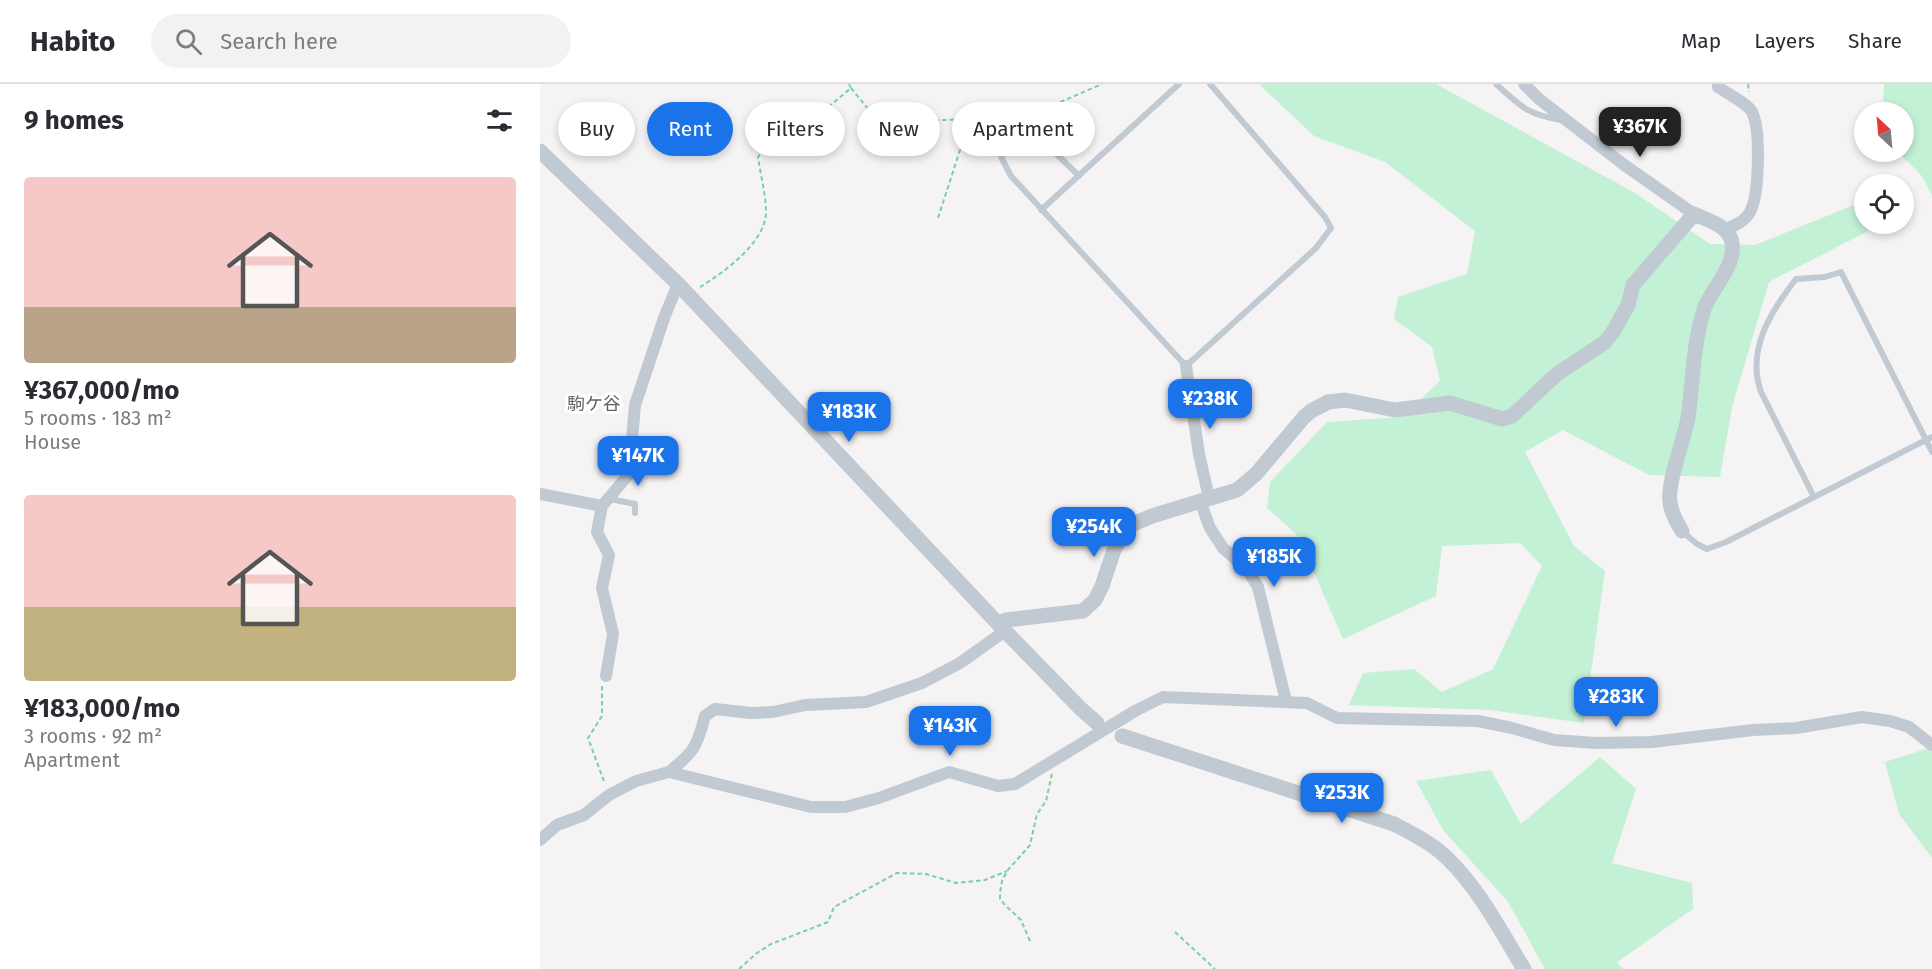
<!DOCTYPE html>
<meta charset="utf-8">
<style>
body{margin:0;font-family:"Fira Sans","Noto Sans JP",sans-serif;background:#f2f2f3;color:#2b2b33;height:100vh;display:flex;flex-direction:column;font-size:22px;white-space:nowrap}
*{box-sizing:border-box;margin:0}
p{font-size:20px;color:#7c7c81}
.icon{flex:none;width:33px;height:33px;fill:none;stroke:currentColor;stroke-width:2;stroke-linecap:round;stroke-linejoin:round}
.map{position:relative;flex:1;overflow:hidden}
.side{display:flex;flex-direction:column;background:#fff;width:540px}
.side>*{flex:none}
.top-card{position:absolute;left:18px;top:18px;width:570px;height:54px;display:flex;gap:12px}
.needle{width:39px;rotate:334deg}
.tools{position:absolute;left:1314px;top:18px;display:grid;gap:12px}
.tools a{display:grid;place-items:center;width:60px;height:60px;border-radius:50%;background:#fff;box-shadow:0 3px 9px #0003;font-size:30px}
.price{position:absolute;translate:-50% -51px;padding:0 14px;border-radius:12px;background:#1a73e8;color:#fff;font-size:20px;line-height:39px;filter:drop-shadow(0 2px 3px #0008)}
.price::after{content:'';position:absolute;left:50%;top:36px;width:18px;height:14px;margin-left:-9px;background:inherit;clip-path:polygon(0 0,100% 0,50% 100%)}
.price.current{background:#222;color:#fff}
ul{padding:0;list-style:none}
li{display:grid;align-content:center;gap:12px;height:318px;padding:0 24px}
li span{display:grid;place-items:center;height:186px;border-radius:6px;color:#555}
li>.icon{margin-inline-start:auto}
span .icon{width:108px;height:108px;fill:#fffc;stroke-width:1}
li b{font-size:26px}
h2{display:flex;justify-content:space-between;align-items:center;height:72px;padding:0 24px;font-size:26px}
.tag{padding:0 21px;border-radius:27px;background:#fff;box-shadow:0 3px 9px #0003;font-size:21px;line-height:54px}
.tag.current{background:#1a73e8;color:#fff}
header{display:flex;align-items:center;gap:36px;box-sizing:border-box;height:84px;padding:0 30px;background:#fff;border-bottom:2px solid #e1e1e2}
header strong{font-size:28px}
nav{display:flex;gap:33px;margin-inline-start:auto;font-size:21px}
.search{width:420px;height:54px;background:#f2f2f3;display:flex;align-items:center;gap:15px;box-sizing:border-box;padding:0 21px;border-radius:33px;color:#7c7c81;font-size:22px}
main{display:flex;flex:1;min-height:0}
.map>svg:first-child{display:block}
.green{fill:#c3f1d5}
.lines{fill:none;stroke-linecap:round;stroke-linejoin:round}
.path{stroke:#7ad0a6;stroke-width:2;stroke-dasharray:4.5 3;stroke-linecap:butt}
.service{stroke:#c1cad2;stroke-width:6}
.minor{stroke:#c1cad2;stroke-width:12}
.tertiary{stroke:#c1cad2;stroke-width:15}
.labels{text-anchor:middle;stroke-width:6;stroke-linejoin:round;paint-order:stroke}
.neighbourhood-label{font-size:18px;fill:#5f6368;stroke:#fff}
</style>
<header>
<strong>Habito</strong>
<div class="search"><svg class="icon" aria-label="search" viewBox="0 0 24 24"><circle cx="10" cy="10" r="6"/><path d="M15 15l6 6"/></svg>Search here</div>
<nav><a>Map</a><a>Layers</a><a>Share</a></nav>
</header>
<main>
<section class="side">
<h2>9 homes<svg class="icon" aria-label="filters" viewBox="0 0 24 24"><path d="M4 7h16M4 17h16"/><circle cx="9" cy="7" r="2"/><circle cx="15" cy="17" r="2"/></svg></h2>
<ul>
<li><span style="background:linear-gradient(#f6c9c9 70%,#b9a48a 0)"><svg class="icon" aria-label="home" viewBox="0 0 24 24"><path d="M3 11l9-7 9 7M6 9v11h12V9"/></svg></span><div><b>¥367,000/mo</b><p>5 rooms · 183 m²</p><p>House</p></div></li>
<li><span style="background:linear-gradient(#f6c9c9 60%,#c2b280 0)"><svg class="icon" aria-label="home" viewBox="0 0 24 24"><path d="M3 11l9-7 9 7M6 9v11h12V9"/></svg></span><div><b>¥183,000/mo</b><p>3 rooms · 92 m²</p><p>Apartment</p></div></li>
</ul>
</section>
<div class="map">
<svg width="1392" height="885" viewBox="0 0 1392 885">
<rect width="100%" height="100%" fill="#f5f3f3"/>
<g class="green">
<polygon points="719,0 896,0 1095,109 1170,160 1215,161 1324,117 1324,140 1336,140 1334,144 1229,198 1192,323 1180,393 1109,391 1023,346 985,368 1034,462 1065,487 1044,639 950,626 809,621 823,589 874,585 902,608 953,585 1002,482 980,459 902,462 896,512 803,555 758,452 727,424 730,398 787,338 862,333 900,297 892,263 854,235 858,213 927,190 935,147 845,78 774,52"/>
<polygon points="1344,0 1392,0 1392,111 1381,91 1358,68 1364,68 1364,28 1343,28"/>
<polygon points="1392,663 1392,774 1359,730 1345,678"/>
<polygon points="1060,673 1096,705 1072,779 1152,799 1153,825 1077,878 1083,885 1005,885 968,818 903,746 876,697 951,686 981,740"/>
</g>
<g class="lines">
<g class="path">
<polyline points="1208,0 1209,8"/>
<polyline points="311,4 333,31 342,35 379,37 430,35 478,22 518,19 562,0"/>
<polyline points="398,134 430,35"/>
<path d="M160,203C183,189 225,159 226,129C226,112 221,92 218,74L221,66L251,54L311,4L309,0"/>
<polyline points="62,602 62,632 48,654 65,700"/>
<polyline points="635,848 675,885"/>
<polyline points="490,857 481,836 465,821 460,815 460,809 462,797 467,787 490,761 497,730 506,717 512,690"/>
<polyline points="199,885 217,869 231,860 288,838 294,823 357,789 386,790 416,799 445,796 467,787"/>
</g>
<g class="service">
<path d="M956,0C982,23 986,30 1021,36"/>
<path d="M539,92L494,48C479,48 468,50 459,63L462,75L471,92L646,282L776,164L791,144L785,133L670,0"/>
<polyline points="501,126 639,0"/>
<path d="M1274,413L1221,308C1206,266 1231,227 1256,195L1285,193L1301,188L1392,368"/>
<polyline points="70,415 95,420 95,429"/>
<polyline points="1143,448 1157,460 1167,465 1186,458 1392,353"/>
</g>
<g class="minor">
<polyline points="984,0 999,15 1083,80 1154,130"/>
<path d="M1178,0V3C1187,9 1208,20 1212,28C1221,45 1219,109 1211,126C1206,137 1196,141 1186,145"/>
<polyline points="646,282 659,370 669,414"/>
<polyline points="0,410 62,422"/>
<polyline points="660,417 670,444 683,464 707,485 718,503 746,617"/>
<polyline points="66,592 73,550 62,504 69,471 57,448 62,422 89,390 95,321 124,234 138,200"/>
<path d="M129,688C154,668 157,663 165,632L175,625L211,629L233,628L265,621L326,618L382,599L420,579L465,547"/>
<polyline points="0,756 17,741 44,731 69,711 96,697 129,688 271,723 305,723 339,714 409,688 458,702 475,700 595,627 623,613 767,619 797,634 938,637 972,644 1014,656 1056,659 1112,658 1213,646 1256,644 1322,633 1350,637 1369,643 1392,661"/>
</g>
<g class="tertiary">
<polyline points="0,67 138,200 465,547 541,625 557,639"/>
<path d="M458,539L466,536L543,527L555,516L562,502L574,466L583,451L593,440L612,432L697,406L716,390L764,333L771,327L788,318L805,316L855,326L910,319L962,335L972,332L1017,290L1064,259L1073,248L1088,221L1093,201L1154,130C1167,136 1186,141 1191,155C1199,180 1172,203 1164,225C1153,260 1153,298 1148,334C1144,356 1127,399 1130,418C1131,429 1137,439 1142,447"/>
<path d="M582,652L854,740C873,750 893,760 908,775C940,806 961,848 984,885"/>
</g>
</g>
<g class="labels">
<g class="neighbourhood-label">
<text x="54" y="326">駒ケ谷</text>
</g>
</g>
</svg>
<div class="tools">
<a><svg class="needle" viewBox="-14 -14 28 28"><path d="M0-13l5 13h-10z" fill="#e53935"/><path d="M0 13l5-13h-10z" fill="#7c7c81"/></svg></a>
<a><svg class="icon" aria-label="locate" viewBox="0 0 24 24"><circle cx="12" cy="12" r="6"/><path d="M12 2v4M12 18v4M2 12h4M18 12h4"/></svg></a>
</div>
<b class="price current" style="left:1100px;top:74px">¥367K</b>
<b class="price" style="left:670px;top:346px">¥238K</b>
<b class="price" style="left:309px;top:359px">¥183K</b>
<b class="price" style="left:98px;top:403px">¥147K</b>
<b class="price" style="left:554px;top:474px">¥254K</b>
<b class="price" style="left:734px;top:504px">¥185K</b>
<b class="price" style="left:1076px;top:644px">¥283K</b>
<b class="price" style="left:410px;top:673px">¥143K</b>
<b class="price" style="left:802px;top:740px">¥253K</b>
<div class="top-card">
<a class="tag">Buy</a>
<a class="tag current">Rent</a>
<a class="tag">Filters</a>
<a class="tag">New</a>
<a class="tag">Apartment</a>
</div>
</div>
</main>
